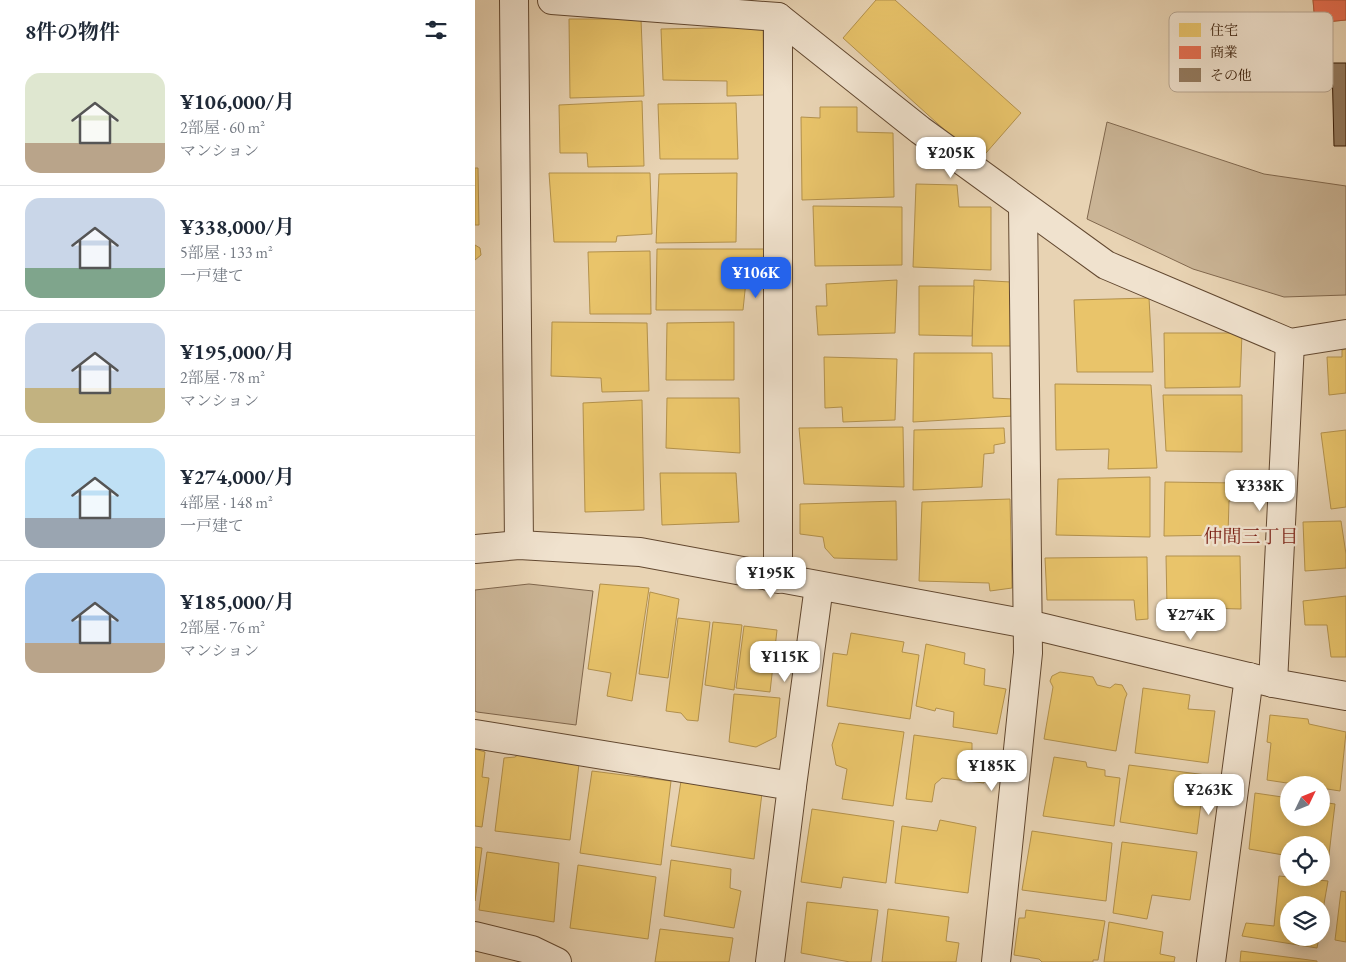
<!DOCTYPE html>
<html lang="ja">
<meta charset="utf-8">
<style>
body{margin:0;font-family:"EB Garamond","Noto Serif JP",serif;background:#f2f2f3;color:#1f2937;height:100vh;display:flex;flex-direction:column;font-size:19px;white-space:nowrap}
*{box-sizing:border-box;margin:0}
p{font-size:16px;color:#747a83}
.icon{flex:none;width:28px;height:28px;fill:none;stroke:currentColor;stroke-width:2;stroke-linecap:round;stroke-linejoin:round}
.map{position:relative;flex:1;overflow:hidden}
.panel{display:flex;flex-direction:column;background:#fff;width:475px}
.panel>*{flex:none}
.needle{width:32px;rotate:47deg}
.buttons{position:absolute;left:805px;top:776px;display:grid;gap:10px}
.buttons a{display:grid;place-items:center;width:50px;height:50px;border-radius:50%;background:#fff;box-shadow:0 2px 12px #0003;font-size:25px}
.price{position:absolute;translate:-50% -42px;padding:0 11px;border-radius:10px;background:#fff;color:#222;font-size:16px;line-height:32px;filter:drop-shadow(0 1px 2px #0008)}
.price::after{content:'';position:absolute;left:50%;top:30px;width:15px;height:11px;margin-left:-8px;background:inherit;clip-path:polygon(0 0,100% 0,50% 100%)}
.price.selected{background:#2563eb;color:#fff}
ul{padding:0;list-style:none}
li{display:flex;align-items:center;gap:15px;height:125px;padding:0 25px}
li+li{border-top:1px solid #e0e1e3}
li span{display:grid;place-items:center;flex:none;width:140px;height:100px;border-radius:15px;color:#555}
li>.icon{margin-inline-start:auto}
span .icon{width:60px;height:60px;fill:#fffc;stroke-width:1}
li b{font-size:21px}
h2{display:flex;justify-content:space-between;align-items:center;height:60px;padding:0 25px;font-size:21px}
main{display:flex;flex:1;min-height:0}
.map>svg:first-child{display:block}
.green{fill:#cab495;stroke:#80674d}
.homes{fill:#e9c46a;stroke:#b3914c}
.shops{fill:#e76f51;stroke:#b2563a}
.building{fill:#937a5f;stroke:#361a05}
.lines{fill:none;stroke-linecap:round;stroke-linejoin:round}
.minor-casing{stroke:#624830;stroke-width:30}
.minor{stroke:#f0e2ce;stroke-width:28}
.labels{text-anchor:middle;stroke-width:5;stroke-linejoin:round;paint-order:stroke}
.neighbourhood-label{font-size:19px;fill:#7a1f14;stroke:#f0e2ce}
.key{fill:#f0e2ce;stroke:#b8a692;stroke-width:1}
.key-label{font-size:14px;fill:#361a05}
</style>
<main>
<section class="panel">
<h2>8件の物件<svg class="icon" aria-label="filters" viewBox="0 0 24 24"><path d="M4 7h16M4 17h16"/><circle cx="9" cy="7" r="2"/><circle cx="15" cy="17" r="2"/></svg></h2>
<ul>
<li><span style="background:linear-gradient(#dfe7d0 70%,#b9a48a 0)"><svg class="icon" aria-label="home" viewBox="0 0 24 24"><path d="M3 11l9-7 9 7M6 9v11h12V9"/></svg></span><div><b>¥106,000/月</b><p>2部屋 · 60 m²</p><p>マンション</p></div></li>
<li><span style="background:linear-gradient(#c9d6e8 70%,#7fa58c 0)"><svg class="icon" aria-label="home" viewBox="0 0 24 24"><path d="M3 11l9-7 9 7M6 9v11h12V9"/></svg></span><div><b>¥338,000/月</b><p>5部屋 · 133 m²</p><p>一戸建て</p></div></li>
<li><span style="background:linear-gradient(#c9d6e8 65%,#c2b280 0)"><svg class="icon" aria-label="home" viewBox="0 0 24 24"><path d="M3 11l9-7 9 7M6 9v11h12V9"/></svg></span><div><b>¥195,000/月</b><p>2部屋 · 78 m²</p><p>マンション</p></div></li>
<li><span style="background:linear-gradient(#bfe0f5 70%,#9aa5b1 0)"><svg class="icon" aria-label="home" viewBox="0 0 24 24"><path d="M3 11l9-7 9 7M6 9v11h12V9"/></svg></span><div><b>¥274,000/月</b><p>4部屋 · 148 m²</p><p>一戸建て</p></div></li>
<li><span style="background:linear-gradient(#a9c7e8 70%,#b9a48a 0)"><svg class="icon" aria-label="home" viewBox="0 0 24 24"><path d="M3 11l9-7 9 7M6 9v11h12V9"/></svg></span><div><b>¥185,000/月</b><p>2部屋 · 76 m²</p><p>マンション</p></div></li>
</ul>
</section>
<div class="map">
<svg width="871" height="962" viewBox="0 0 871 962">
<rect width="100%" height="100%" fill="#e8d3b3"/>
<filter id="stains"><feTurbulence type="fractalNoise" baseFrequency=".004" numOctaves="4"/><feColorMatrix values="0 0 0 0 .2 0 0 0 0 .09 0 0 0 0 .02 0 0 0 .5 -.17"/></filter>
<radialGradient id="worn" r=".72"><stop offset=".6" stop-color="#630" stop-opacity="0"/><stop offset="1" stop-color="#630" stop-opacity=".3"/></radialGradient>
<g class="green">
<polygon points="632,122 789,174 871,186 871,295 809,297 718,269 612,219"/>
<polygon points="54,584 118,591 101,725 2,712 0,711 0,590"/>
</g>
<g class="homes">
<polygon points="401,0 420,0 546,113 504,161 368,38"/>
<polygon points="838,0 871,0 871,20 840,23"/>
<polygon points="94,19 166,19 169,96 95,98"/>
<polygon points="288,27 289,95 252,96 252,81 188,80 186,29"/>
<polygon points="167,101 169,166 113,167 112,153 85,153 84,105"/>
<polygon points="261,103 263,159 185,159 183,104"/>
<polygon points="345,107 382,107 382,132 418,133 419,197 327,200 326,117 345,118"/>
<polygon points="0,168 3,168 4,225 0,225"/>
<polygon points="74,173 175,173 177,234 142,236 141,242 79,242"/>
<polygon points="262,173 261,242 181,243 184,174"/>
<polygon points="441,184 482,185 484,207 516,207 516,270 438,267"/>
<polygon points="338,206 427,207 427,265 340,266"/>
<polygon points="0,245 5,248 6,255 0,260"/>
<polygon points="182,249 289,249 288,279 271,281 268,310 181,310"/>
<polygon points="175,251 176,314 115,314 113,252"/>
<polygon points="422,280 420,333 343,335 341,306 352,306 351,284"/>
<polygon points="499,280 536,282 538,346 497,346"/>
<polygon points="444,286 499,286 497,336 444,335"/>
<polygon points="674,298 678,372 602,372 599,300"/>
<polygon points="77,322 172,323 174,391 127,392 126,378 76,376"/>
<polygon points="259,322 259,380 191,380 192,323"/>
<polygon points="689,333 767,333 765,387 690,388"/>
<polygon points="871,349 871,393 854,395 852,357 867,357 867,350"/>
<polygon points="439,353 517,353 518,398 538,399 538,416 438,422"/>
<polygon points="349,357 422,359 420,420 368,422 367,407 350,408"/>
<polygon points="580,384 676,385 682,468 633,469 634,449 581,450"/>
<polygon points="688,395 767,395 767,452 691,451"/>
<polygon points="192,398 264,398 265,453 191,448"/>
<polygon points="167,400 169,510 110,512 108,403"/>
<polygon points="428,427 429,487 329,484 324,428"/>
<polygon points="529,428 530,443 519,445 519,453 509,454 507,487 438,490 439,430"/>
<polygon points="871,430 871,507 856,509 846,433"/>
<polygon points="185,473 261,473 264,522 187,525"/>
<polygon points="675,477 675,537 581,535 583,479"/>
<polygon points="690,482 763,483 765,499 754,501 753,535 689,536"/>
<polygon points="535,499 537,588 515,591 514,583 444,581 447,502"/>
<polygon points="421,501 422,560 359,558 350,548 348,537 325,534 325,504"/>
<polygon points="866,521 871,554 871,568 830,571 828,522"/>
<polygon points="691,556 765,556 766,609 692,607"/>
<polygon points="672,557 673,619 661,620 659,600 572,600 570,558"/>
<polygon points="125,584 174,588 157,701 132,696 136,673 113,669"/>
<polygon points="175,592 204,599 193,678 164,674"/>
<polygon points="871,596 871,657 856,657 852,625 830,625 828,601"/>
<polygon points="203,618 235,622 223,721 212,720 206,713 191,711"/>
<polygon points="238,622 267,625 259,690 230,685"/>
<polygon points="269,626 302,630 295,692 261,688"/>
<polygon points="376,633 429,642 427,652 444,655 435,719 352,706 358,653 372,655"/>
<polygon points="451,644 490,653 489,664 510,669 509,685 531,689 522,734 478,727 479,712 461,708 460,711 441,706"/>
<polygon points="585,672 618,677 622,685 635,688 640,684 647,685 652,694 650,699 641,751 569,739 578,687 575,681 577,676"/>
<polygon points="668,688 715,695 713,709 740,711 733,763 660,753"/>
<polygon points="259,694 305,698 301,737 281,747 254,742"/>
<polygon points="795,715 833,719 834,724 871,732 865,791 846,788 846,785 825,785 792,780 796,743 792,742"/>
<polygon points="364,723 429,732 418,806 367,799 372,769 361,765 357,745"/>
<polygon points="439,735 497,743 497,754 512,757 509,783 467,778 460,784 457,802 431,799"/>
<polygon points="0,749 10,752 7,777 14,778 7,827 0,826"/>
<polygon points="44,754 104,764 95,840 20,831 29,758 40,757"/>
<polygon points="579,757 611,762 612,767 630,770 630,776 645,778 639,826 568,816"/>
<polygon points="654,765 739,776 735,804 726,803 722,834 645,822"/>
<polygon points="117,771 196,781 186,865 105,853"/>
<polygon points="206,781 287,793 279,859 196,846"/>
<polygon points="780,793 814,798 814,818 846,818 846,802 860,804 853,863 846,861 846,845 814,845 814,856 774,849"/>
<polygon points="337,809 419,821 411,883 368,877 366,888 326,882"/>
<polygon points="465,820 501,827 493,893 420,883 427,826 462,831"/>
<polygon points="557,831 637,843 631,901 547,890"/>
<polygon points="647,842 722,852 715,900 677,895 672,919 638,913"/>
<polygon points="0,847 7,848 0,901"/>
<polygon points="12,852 84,863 79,922 4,910"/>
<polygon points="196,860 256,869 255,888 266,891 259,928 189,916"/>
<polygon points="103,865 181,877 173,939 95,928"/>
<polygon points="804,876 853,881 846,921 846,905 814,905 814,938 844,938 842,948 767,936 771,923 799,926"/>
<polygon points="866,891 871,892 871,942 860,940"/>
<polygon points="332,902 403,910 396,962 375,962 326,953"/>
<polygon points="413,909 474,917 471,941 484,943 481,962 407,962"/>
<polygon points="551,910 630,921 623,960 618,960 618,962 567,962 564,959 539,955 544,918 550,918"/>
<polygon points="634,922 688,932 685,954 700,957 699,962 629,962"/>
<polygon points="185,929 258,938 254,962 180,962"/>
<polygon points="766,951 842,961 842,962 765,962"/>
</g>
<polygon class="shops" points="838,0 871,0 871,20 840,23"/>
<polygon class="building" points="857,63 871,63 871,146 859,146"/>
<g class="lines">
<g class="minor-casing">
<g id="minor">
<polyline points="39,0 44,545"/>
<polyline points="77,0 303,17 445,130 631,265 815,343 871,334"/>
<polyline points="303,17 303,579"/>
<polyline points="0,549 44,545 165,552 553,624 798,683 871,696"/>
<polyline points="798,683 815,343"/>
<polyline points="0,734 317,786 295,962"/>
<polyline points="317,786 344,586"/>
<polyline points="0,936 57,950 82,962"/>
<polyline points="521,962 553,653 548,206"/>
<polyline points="736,962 774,677"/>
</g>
</g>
<use href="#minor" class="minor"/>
</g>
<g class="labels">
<g class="neighbourhood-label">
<text x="776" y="543">仲間三丁目</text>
</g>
</g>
<rect x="694" y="12" width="164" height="80" rx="8" class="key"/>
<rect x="704" y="23" width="22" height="14" fill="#e9c46a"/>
<rect x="704" y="46" width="22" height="13" fill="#e76f51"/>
<rect x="704" y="68" width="22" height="14" fill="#937a5f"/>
<g class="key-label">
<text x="735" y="35">住宅</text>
<text x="735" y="57">商業</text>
<text x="735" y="80">その他</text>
</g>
<rect width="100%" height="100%" filter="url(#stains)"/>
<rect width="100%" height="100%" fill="url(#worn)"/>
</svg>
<div class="buttons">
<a><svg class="needle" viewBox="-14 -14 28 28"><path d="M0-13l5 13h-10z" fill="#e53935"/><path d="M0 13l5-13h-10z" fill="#747a83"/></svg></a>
<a><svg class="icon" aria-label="locate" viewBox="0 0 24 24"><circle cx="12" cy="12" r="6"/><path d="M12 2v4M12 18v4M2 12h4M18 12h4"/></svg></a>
<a><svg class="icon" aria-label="layers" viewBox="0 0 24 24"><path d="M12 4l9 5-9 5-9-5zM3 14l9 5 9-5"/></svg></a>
</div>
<b class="price" style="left:476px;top:179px">¥205K</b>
<b class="price selected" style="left:281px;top:299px">¥106K</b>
<b class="price" style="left:785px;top:512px">¥338K</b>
<b class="price" style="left:296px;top:599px">¥195K</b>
<b class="price" style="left:716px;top:641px">¥274K</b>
<b class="price" style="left:310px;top:683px">¥115K</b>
<b class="price" style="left:517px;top:792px">¥185K</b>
<b class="price" style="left:734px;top:816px">¥263K</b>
</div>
</main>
